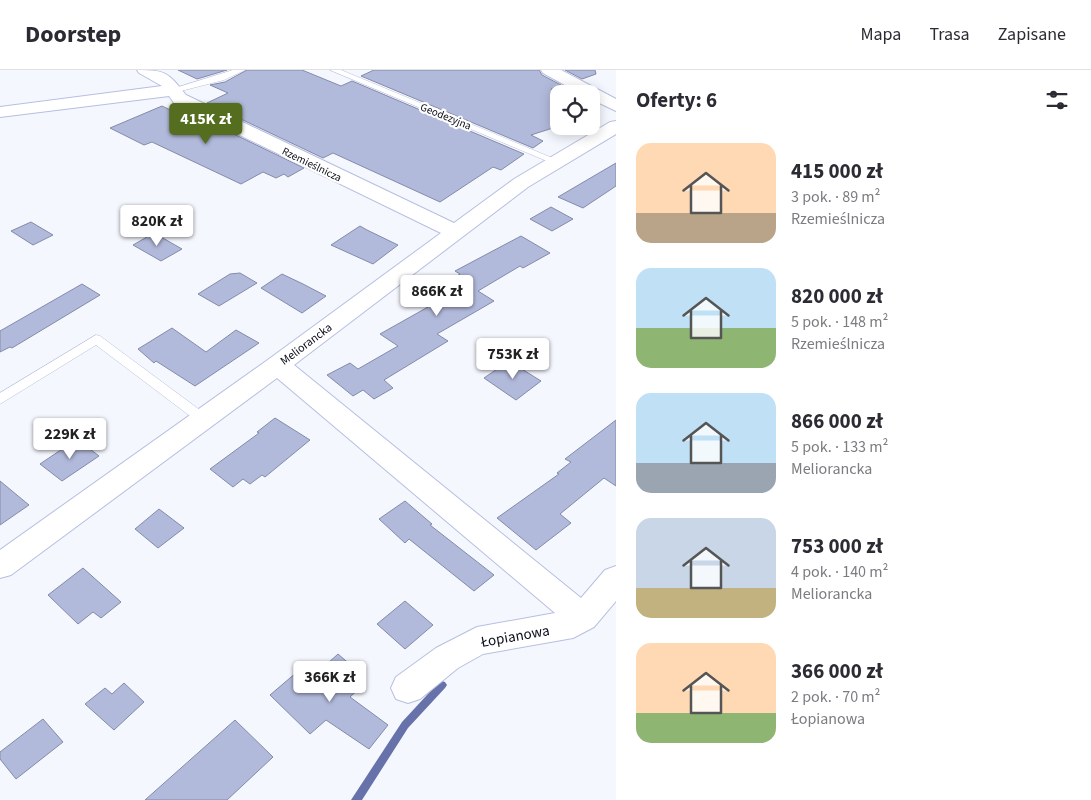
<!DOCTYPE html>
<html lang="pl">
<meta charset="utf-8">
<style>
body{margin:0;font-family:"Source Sans 3",sans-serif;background:#f7f7f7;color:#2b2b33;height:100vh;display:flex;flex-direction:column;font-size:19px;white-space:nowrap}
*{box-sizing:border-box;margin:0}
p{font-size:16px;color:#7c7c81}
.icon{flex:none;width:28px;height:28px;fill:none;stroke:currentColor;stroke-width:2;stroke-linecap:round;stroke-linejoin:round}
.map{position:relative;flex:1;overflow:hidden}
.details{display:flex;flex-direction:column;background:#fff;width:475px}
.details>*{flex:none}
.fabs{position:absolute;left:550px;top:15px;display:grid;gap:10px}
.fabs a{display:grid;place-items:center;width:50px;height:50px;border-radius:10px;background:#fff;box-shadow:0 2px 12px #0003;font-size:25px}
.price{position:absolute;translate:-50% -42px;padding:0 11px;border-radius:5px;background:#fff;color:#222;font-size:16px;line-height:32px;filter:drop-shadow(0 1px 2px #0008)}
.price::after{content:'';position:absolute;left:50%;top:30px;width:15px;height:11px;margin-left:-8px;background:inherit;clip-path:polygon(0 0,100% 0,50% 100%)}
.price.current{background:#556d1f;color:#fff}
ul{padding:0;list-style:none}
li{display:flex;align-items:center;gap:15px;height:125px;padding:0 20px}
li span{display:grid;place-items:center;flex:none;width:140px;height:100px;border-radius:15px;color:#555}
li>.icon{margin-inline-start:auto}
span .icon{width:60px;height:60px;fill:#fffc;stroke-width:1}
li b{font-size:21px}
h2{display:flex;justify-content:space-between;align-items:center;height:60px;padding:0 20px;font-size:21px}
header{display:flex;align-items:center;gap:30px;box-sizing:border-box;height:70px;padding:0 25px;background:#fff;border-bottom:1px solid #e1e1e2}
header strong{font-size:24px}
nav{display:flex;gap:28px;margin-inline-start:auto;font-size:18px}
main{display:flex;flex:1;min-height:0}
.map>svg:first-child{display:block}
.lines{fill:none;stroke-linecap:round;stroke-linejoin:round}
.stream{fill:#6772aa;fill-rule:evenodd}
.building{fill:#b2badb;stroke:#838baa}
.lane-casing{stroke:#b7bfe0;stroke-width:1}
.street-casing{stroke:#b7bfe0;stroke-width:2}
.lane{fill:#fff;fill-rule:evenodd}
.street{fill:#fff;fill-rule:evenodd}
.labels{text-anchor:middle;stroke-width:4.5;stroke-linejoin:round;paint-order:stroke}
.far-street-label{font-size:11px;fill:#0b0d18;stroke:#fff}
.street-label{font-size:12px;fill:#0b0d18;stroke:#fff}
.near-street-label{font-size:15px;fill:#0b0d18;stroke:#fff}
</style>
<header>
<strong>Doorstep</strong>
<nav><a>Mapa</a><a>Trasa</a><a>Zapisane</a></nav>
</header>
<main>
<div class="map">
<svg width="616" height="730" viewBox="0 0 616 730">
<rect width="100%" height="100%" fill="#f5f7fe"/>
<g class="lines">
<polygon class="stream" points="442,611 445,612 447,615 445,618 408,658 362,730 351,730 402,652 439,612"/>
</g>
<g class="building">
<polygon points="178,0 227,0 197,9"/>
<polygon points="247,0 302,0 341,16 352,11 524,84 501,100 493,97 440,132 333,83 323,88 207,33 228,23 210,15 225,12"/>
<polygon points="374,0 539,0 542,5 561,15 551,19 559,24 559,56 531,65 543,71 533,78 361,6"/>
<polygon points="565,0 595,0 596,4 582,9"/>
<polygon points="162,36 181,45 188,42 304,98 288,107 284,104 276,108 263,102 241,114 152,72 144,75 110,58"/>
<polygon points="616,93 616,116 583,138 558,127"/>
<polygon points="551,137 573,149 552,161 530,149"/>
<polygon points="31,152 53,165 33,175 11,161"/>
<polygon points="360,156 367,160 398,175 373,194 331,175"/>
<polygon points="154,163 182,179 161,191 133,175"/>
<polygon points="521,166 550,183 523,198 520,196 478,221 494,231 437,264 448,271 384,310 393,318 374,329 363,320 353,326 327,305 350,293 358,299 398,276 380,264 428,237 416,230 459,207 457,206 460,204 455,201"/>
<polygon points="240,203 257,213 219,236 198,224 230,204"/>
<polygon points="282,204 303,214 326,226 302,243 261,218"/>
<polygon points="82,214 100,225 12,278 10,277 0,282 0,261"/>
<polygon points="172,258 206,282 236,260 259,273 195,316 156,291 154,293 138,279"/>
<polygon points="509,291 541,311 516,330 484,308"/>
<polygon points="275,348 310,370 265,407 262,405 250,414 243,409 233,417 210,399 259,363 257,362"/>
<polygon points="616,350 616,416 604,408 560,444 571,453 536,480 497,448 559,404 557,403 571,392 565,389"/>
<polygon points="77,369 99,386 62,411 40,394"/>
<polygon points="0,411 29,435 0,455"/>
<polygon points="405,431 432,454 430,455 494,505 474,521 409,469 405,473 379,449"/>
<polygon points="159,439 184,458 158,478 135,459"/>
<polygon points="83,498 121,532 101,548 93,542 78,554 48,525"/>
<polygon points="405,531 433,555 405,579 377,554"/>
<polygon points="338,584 353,597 348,602 363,615 350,627 388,655 369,679 326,650 310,664 270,625 297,602 308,611"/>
<polygon points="124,613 144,632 114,660 85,634 105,618 112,624"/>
<polygon points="43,649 63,672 16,709 0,689 0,682"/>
<polygon points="235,650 273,687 227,730 145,730"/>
</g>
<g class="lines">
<g class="lane-casing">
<g id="lane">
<polygon points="233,0 245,0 224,10 173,23 169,20"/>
<polygon points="330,0 341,0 562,92 557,95 554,94"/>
<polygon points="96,265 100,266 208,346 210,349 208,352 198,352 96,275 0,334 0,323"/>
</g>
</g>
<g class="street-casing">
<g id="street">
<path d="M137,0C167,0 168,3 186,25L454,153L514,109L610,52L616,51V64L528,117L294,295L581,528L605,500L616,496V531L594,557L573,568L483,584L458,598L420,629L408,633L396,629L391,618L396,607L436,578L477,557L555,543L277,308L11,505L0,508V480L269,289L441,163L174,33L169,26L0,47V37L162,16L139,3Z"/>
<polygon points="541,0 561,0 616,29 616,41 591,29 591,24 581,24 543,3"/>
</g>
</g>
<use href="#lane" class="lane"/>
<use href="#street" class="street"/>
</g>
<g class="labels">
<g class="far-street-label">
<text transform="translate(446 46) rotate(22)" y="4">Geodezyjna</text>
<text transform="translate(312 94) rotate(26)" y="4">Rzemieślnicza</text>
</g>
<g class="street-label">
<text transform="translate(306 274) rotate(-37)" y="4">Meliorancka</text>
</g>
<g class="near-street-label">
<text transform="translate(515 566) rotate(-10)" y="5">Łopianowa</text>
</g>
</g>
</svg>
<div class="fabs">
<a><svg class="icon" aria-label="locate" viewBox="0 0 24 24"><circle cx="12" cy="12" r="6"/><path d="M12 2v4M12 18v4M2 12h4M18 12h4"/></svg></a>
</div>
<b class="price current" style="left:206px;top:75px">415K zł</b>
<b class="price" style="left:157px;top:177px">820K zł</b>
<b class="price" style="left:437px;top:247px">866K zł</b>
<b class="price" style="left:513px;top:310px">753K zł</b>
<b class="price" style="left:70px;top:390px">229K zł</b>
<b class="price" style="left:330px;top:633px">366K zł</b>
</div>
<section class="details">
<h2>Oferty: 6<svg class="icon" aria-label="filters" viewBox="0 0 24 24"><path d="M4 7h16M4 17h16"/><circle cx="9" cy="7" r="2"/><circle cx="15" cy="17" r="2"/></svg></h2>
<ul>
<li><span style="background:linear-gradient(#ffd9b3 70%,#b9a48a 0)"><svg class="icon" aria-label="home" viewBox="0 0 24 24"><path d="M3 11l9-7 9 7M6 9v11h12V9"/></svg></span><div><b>415 000 zł</b><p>3 pok. · 89 m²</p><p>Rzemieślnicza</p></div></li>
<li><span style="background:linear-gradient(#bfe0f5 60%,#8fb573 0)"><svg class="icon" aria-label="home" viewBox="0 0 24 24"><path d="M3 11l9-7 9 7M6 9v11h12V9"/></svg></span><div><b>820 000 zł</b><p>5 pok. · 148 m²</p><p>Rzemieślnicza</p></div></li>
<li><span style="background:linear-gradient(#bfe0f5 70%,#9aa5b1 0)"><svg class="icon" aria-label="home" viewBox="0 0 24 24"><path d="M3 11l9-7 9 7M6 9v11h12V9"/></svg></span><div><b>866 000 zł</b><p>5 pok. · 133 m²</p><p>Meliorancka</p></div></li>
<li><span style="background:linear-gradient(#c9d6e8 70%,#c2b280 0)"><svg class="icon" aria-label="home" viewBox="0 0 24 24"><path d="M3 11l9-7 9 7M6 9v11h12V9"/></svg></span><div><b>753 000 zł</b><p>4 pok. · 140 m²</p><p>Meliorancka</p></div></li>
<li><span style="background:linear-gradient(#ffd9b3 70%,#8fb573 0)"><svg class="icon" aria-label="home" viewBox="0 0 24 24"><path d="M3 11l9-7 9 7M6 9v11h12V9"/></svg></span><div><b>366 000 zł</b><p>2 pok. · 70 m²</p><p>Łopianowa</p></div></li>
</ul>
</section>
</main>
